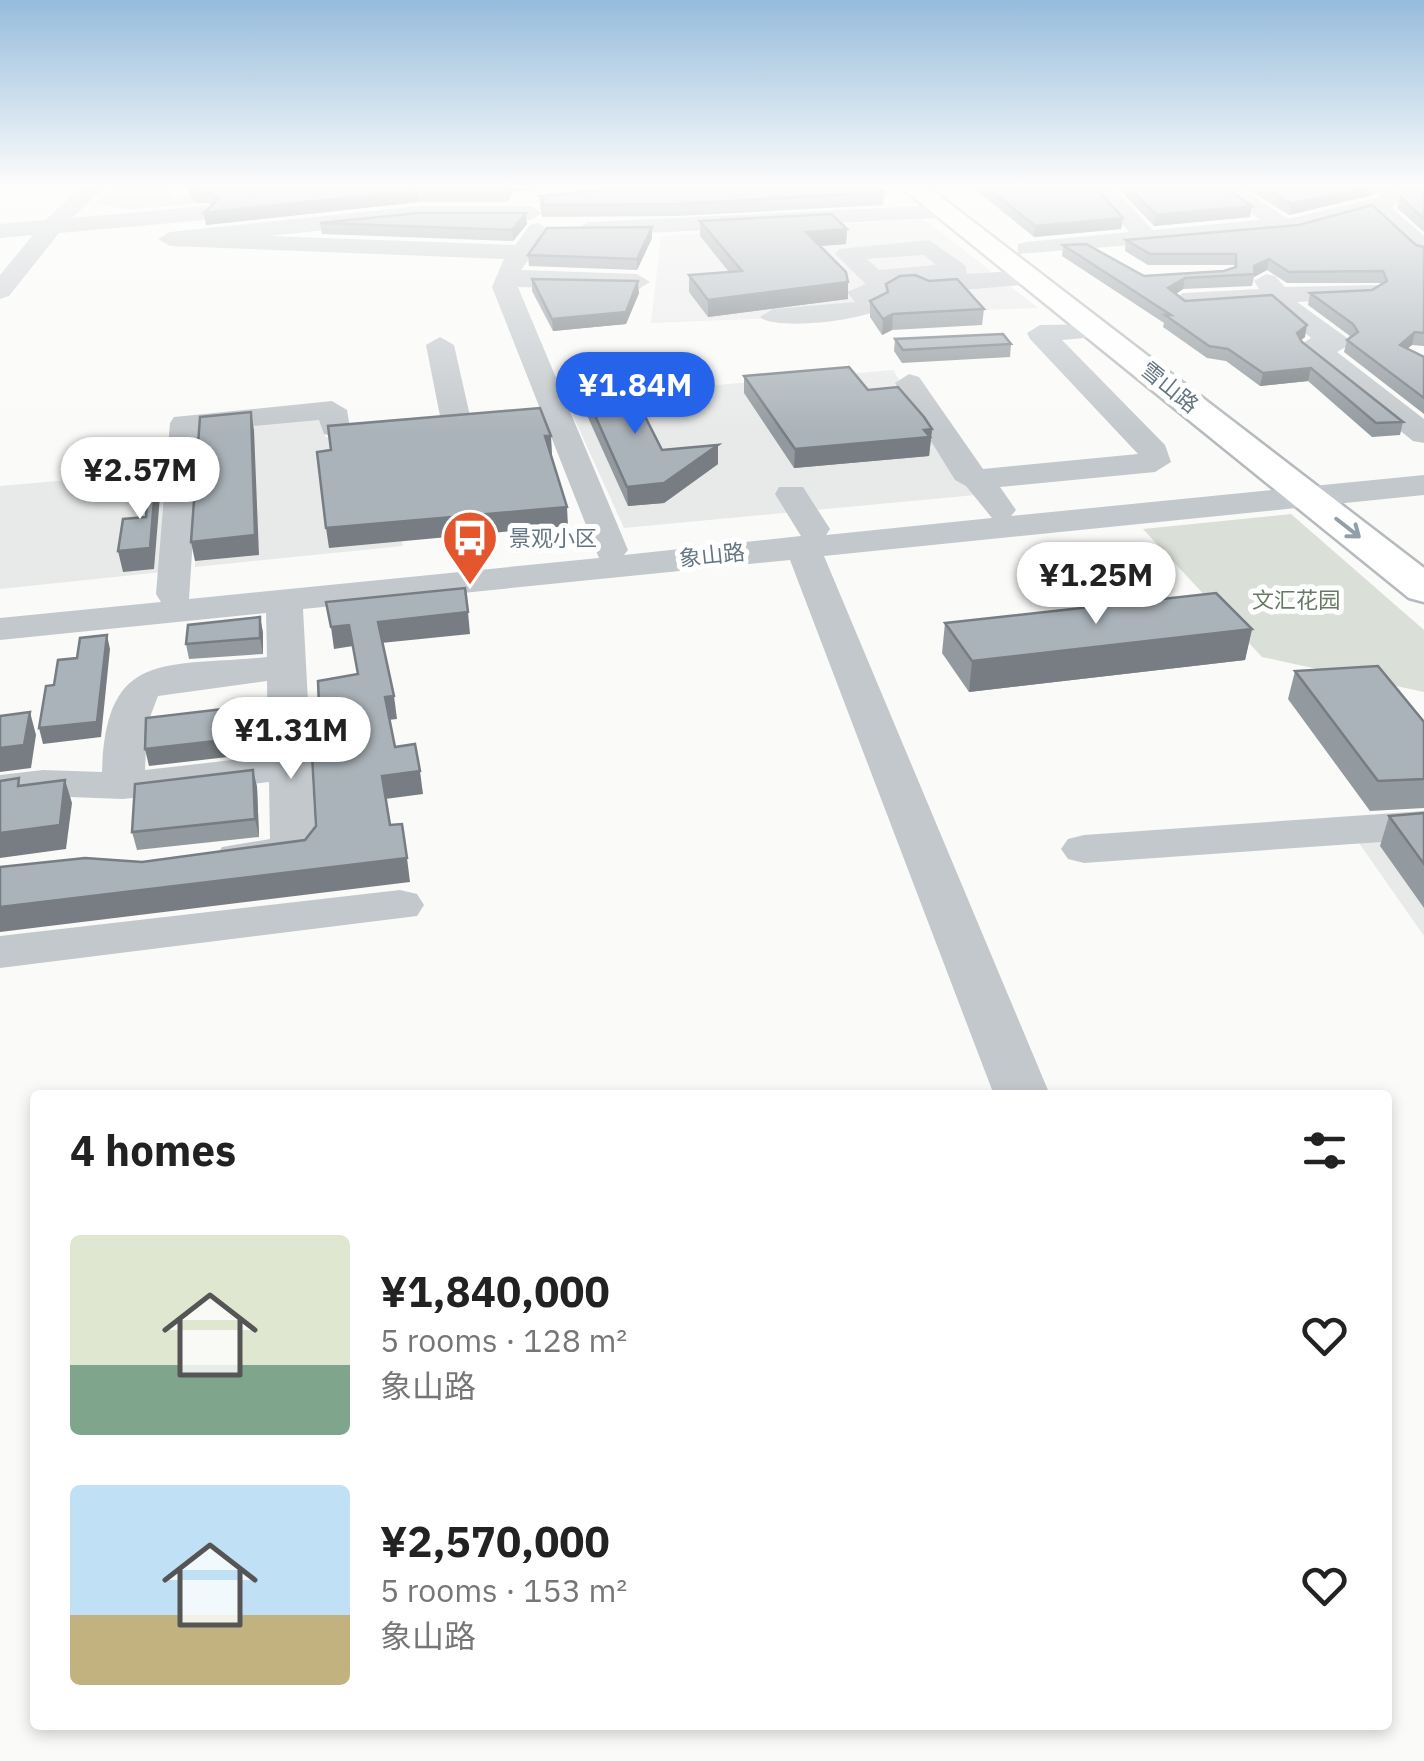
<!DOCTYPE html>
<meta charset="utf-8">
<style>
body{margin:0;font-family:"IBM Plex Sans","Noto Sans SC",sans-serif;background:#f2f2f2;color:#222;height:100vh;display:flex;flex-direction:column;font-size:38px;white-space:nowrap}
*{box-sizing:border-box;margin:0}
p{font-size:32px;color:#767676}
.icon{flex:none;width:55px;height:55px;fill:none;stroke:currentColor;stroke-width:2;stroke-linecap:round;stroke-linejoin:round}
.map{position:relative;flex:1;overflow:hidden}
.side{position:absolute;left:30px;top:1090px;width:1362px;height:640px;display:flex;flex-direction:column;background:#fff;border-radius:10px;box-shadow:0 5px 15px #0003}
.side>*{flex:none}
.price{position:absolute;translate:-50% -85px;padding:0 22px;border-radius:35px;background:#fff;color:#222;font-size:32px;line-height:65px;filter:drop-shadow(0 2px 5px #0008)}
.price::after{content:'';position:absolute;left:50%;top:60px;width:30px;height:22px;margin-left:-15px;background:inherit;clip-path:polygon(0 0,100% 0,50% 100%)}
.price.on{background:#2563eb;color:#fff}
ul{padding:0;list-style:none}
li{display:flex;align-items:center;gap:30px;height:250px;padding:0 40px}
li span{display:grid;place-items:center;flex:none;width:280px;height:200px;border-radius:10px;color:#555}
li>.icon{margin-inline-start:auto}
span .icon{width:120px;height:120px;fill:#fffc;stroke-width:1}
li b{font-size:42px}
h2{display:flex;justify-content:space-between;align-items:center;height:120px;padding:0 40px;font-size:42px}
.map>svg:first-child{display:block}
.built{fill:#e8e9e9}
.green{fill:#dadfd7}
.lines{fill:none;stroke-linecap:round;stroke-linejoin:round}
.major-casing{stroke:#b5babe;stroke-width:5}
.minor{fill:#c3c8cc;fill-rule:evenodd}
.major{fill:#fff;fill-rule:evenodd}
.wall{fill:#929a9f}
.shaded-wall{fill:#777d82}
.building{fill:#aab3b9;stroke:#777d82;stroke-width:2.5}
.oneway{stroke:#939fa8}
.labels{text-anchor:middle;stroke-width:10;stroke-linejoin:round;paint-order:stroke}
.far-street-label{font-size:22px;fill:#657683;stroke:#fff}
.far-poi-label{font-size:22px;fill:#657683;stroke:#fff;text-anchor:start}
.far-park-label{font-size:22px;fill:#687a64;stroke:#fff}
</style>
<div class="map">
<svg width="1424" height="1761" viewBox="0 0 1424 1761">
<rect width="100%" height="100%" fill="#fafaf8"/>
<g class="built">
<polygon points="924,219 1038,308 651,323 661,236"/>
<polygon points="893,370 975,495 624,528 565,398"/>
<polygon points="322,414 325,437 379,433 403,546 195,567 197,425"/>
<polygon points="184,470 181,570 0,589 0,486"/>
<polygon points="1424,835 1424,936 1357,840"/>
</g>
<g class="green">
<polygon points="111,187 167,187 173,198 235,192 238,199 129,210 95,203"/>
<polygon points="1291,514 1424,630 1424,692 1262,657 1143,529"/>
</g>
<g class="lines">
<g class="major-casing">
<polygon id="major" points="901,187 928,187 1424,568 1424,602 1409,598"/>
</g>
<g class="minor">
<polygon points="82,187 105,187 72,218 206,206 217,213 206,220 59,233 9,296 0,299 0,275 33,235 0,238 0,224 45,220"/>
<polygon points="1090,187 1112,187 1153,230 1260,220 1215,187 1239,187 1288,219 1380,197 1371,187 1394,187 1403,196 1392,208 1424,236 1424,256 1416,254 1371,212 1298,232 1018,254 1018,244 1026,242 1129,232"/>
<polygon points="947,205 955,207 955,217 588,236 576,229 588,222"/>
<path d="M419,206H531L542,213L531,220H419L269,236L515,245L530,225L538,223L550,230L521,270L637,274L650,282L637,290L518,287L628,550L624,555L801,536L775,494L779,487H803L830,529L826,535L992,518L966,486L955,480L895,383L909,374L919,377L983,469L1138,454L1030,339L1027,333L1040,325L1107,324L1111,330L1107,336L1062,340L1165,445L1171,462L1155,472L1000,487L1016,510L1011,516L1424,475V495L824,556L1050,1095H994L790,560L303,609L316,850L309,860L238,871L222,867L215,857L222,847L270,839L269,782L123,799L43,796L0,801V775L43,770L102,772C106,647 166,668 267,657L266,613L0,640V618L161,602L156,594L170,423L174,417L332,401L347,410L350,428L335,437L324,434L319,420L200,431L189,599L599,558L492,287L504,259L170,246L158,239L170,232ZM267,681L268,756L145,770L147,725L158,696Z"/>
<path d="M929,240L966,266L967,274L1031,270L1043,277L1031,284L927,293L918,290L917,282L892,284L896,289L892,294L879,297L885,305C872,321 773,331 760,317L773,309L855,302L847,292L866,284L835,254L839,249ZM924,255L936,265L879,270L867,259Z"/>
<polygon points="1266,274 1275,276 1285,287 1377,285 1381,290 1377,295 1368,298 1297,302 1347,338 1351,344 1337,352 1424,419 1424,443 1413,441 1302,352 1298,346 1311,338 1271,303 1183,309 1170,301 1183,293 1259,289 1254,281"/>
<polygon points="440,337 454,345 470,416 455,425 440,416 426,345"/>
<polygon points="1424,811 1424,839 1084,863 1068,859 1061,849 1068,839 1084,835"/>
<polygon points="400,890 417,894 424,905 417,916 0,968 0,936"/>
</g>
<use href="#major" class="major"/>
</g>
<g class="wall">
<polygon points="186,187 557,187 513,191 507,202 419,202 206,225 204,213 212,205 208,203 195,203"/>
<polygon points="972,187 1095,187 1123,218 1121,229 1034,237"/>
<polygon points="1117,187 1224,187 1250,217 1154,226"/>
<polygon points="1245,187 1375,187 1373,195 1289,215"/>
<polygon points="1397,187 1424,187 1424,232 1397,208 1400,197 1403,193"/>
<polygon points="884,192 883,205 678,216 542,217 539,196"/>
<polygon points="700,221 847,229 846,244 821,246 848,282 848,299 708,317 689,292 689,275 729,272 700,236"/>
<polygon points="320,223 527,224 513,241 322,234"/>
<polygon points="652,227 652,238 637,270 529,266 528,255"/>
<polygon points="1126,240 1424,247 1424,346 1412,345 1407,349 1424,357 1424,414 1344,352 1347,340 1350,336 1308,305 1310,293 1372,290 1381,284 1380,283 1287,283 1267,270 1254,277 1252,286 1183,289 1176,294 1185,301 1305,337 1301,340 1302,342 1403,422 1400,435 1372,437 1308,381 1260,386 1226,361 1207,358 1163,327 1164,323 1062,256 1063,245 1144,276 1224,271 1234,268 1234,265 1148,265 1125,251"/>
<polygon points="532,279 639,293 626,324 553,331 532,291"/>
<polygon points="929,281 984,309 982,325 892,330 882,335 870,317 870,301 886,293 886,284"/>
<polygon points="895,339 1011,344 1010,357 902,363 894,351"/>
<polygon points="744,376 868,390 932,429 929,456 794,468 744,393"/>
<polygon points="581,384 662,450 718,464 664,503 628,506 581,402"/>
<polygon points="260,617 263,633 263,654 189,659 186,644"/>
<polygon points="945,623 1252,629 1245,660 969,692 942,653"/>
<polygon points="1295,671 1424,722 1424,808 1370,811 1288,699"/>
<polygon points="253,770 257,787 259,837 137,850 132,832"/>
<polygon points="1424,813 1424,908 1380,846 1389,816"/>
</g>
<g class="shaded-wall">
<polygon points="508,187 557,187 513,191 507,202 506,190"/>
<polygon points="1366,187 1375,187 1373,195 1289,215 1291,204"/>
<polygon points="417,190 419,202 206,225 204,213"/>
<polygon points="1252,206 1250,217 1154,226 1156,215"/>
<polygon points="526,213 527,224 513,241 512,230"/>
<polygon points="1123,218 1121,229 1034,237 1035,226"/>
<polygon points="652,227 652,238 637,270 637,259"/>
<polygon points="847,229 846,244 806,247 806,232"/>
<polygon points="1269,259 1267,270 1254,277 1254,266"/>
<polygon points="1185,278 1183,289 1166,300 1168,288"/>
<polygon points="638,281 639,293 626,324 553,331 552,319"/>
<polygon points="848,282 848,299 708,317 708,300"/>
<polygon points="893,314 892,330 882,335 883,319"/>
<polygon points="1307,325 1305,337 1294,345 1297,333"/>
<polygon points="1415,332 1412,345 1396,357 1400,345"/>
<polygon points="1311,368 1308,381 1260,386 1263,373"/>
<polygon points="251,412 254,430 259,555 195,561 191,542"/>
<polygon points="932,429 929,456 794,468 795,449"/>
<polygon points="545,436 551,436 552,454 546,454"/>
<polygon points="718,445 718,464 664,503 628,506 627,487"/>
<polygon points="157,465 161,484 154,569 123,572 118,551 150,548"/>
<polygon points="567,507 568,526 329,548 326,528"/>
<polygon points="468,612 470,634 381,643 378,622"/>
<polygon points="260,617 263,633 263,654 260,638"/>
<polygon points="349,625 353,646 334,649 331,627"/>
<polygon points="1252,629 1245,660 969,692 972,661"/>
<polygon points="107,635 110,649 101,737 43,744 39,728"/>
<polygon points="394,696 397,719 388,720 385,697"/>
<polygon points="249,706 252,722 254,754 149,766 145,749"/>
<polygon points="30,712 36,735 31,768 0,772 0,748"/>
<polygon points="253,770 257,787 259,837 255,819"/>
<polygon points="420,771 423,794 385,799 382,776"/>
<polygon points="65,780 72,803 66,849 0,858 0,833"/>
<polygon points="407,858 410,882 0,932 0,907"/>
</g>
<g class="building">
<polygon points="190,187 508,187 506,190 417,190 204,213 218,199 206,190 193,191"/>
<polygon points="630,187 877,187 884,192 678,204 542,205 545,199 539,196"/>
<polygon points="986,187 1095,187 1123,218 1035,226"/>
<polygon points="1128,187 1224,187 1252,206 1156,215"/>
<polygon points="1263,187 1366,187 1291,204"/>
<polygon points="1408,187 1424,187 1424,219 1400,197"/>
<polygon points="1372,205 1416,245 1424,247 1424,333 1415,332 1400,345 1424,357 1424,398 1347,340 1358,332 1353,324 1310,293 1372,290 1387,281 1383,271 1289,272 1269,259 1254,266 1255,274 1185,278 1168,288 1185,301 1272,295 1307,325 1297,333 1302,342 1403,422 1376,423 1311,368 1263,373 1228,349 1209,346 1165,315 1171,315 1063,245 1086,244 1144,276 1224,271 1236,267 1236,254 1150,254 1126,240 1299,225"/>
<polygon points="418,213 526,213 512,230 320,223"/>
<polygon points="831,214 847,229 806,232 846,272 848,282 708,300 689,275 742,271 700,221"/>
<polygon points="652,227 637,259 528,255 547,228"/>
<polygon points="915,275 929,281 957,279 984,309 893,314 883,319 870,301 888,292 886,284 900,276"/>
<polygon points="532,279 638,281 626,312 552,319"/>
<polygon points="1003,334 1011,344 903,350 895,339"/>
<polygon points="849,367 868,390 898,387 924,417 932,429 924,430 930,437 795,449 744,376"/>
<polygon points="627,381 662,450 718,445 664,483 627,487 581,384"/>
<polygon points="540,408 551,436 545,436 567,507 326,528 317,452 331,450 328,426"/>
<polygon points="251,412 255,535 191,542 200,417"/>
<polygon points="150,465 157,465 150,548 118,551 123,519 146,517"/>
<polygon points="465,588 468,612 378,622 394,696 385,697 395,747 415,744 420,771 382,776 390,825 402,824 407,858 0,907 0,867 85,858 142,862 305,840 316,826 312,756 321,755 318,681 358,674 349,625 331,627 326,602"/>
<polygon points="1216,593 1252,629 972,661 945,623"/>
<polygon points="260,617 260,638 186,644 188,625"/>
<polygon points="107,635 97,722 39,728 46,686 54,685 58,660 77,658 80,638"/>
<polygon points="1378,666 1424,722 1424,779 1378,781 1295,671"/>
<polygon points="249,706 251,737 145,749 146,718"/>
<polygon points="30,712 24,745 0,748 0,716"/>
<polygon points="253,770 255,819 132,832 135,784"/>
<polygon points="19,778 18,786 65,780 60,825 0,833 0,781"/>
<polygon points="1424,813 1424,864 1389,816"/>
</g>
<defs><path id="oneway-shaft" d="M-6 0H5M1.5-3L5.5 0L1.5 3" fill="none" stroke-width="1.6" stroke-linecap="round" stroke-linejoin="round" transform="scale(2.5)"/></defs>
<use class="oneway" href="#oneway-shaft" transform="translate(1348 528) rotate(38)"/>
<linearGradient id="sky" x2="0" y2="1"><stop stop-color="#96bcdc"/><stop offset="0.43" stop-color="#fdfdfc"/><stop offset="1" stop-color="#fdfdfc" stop-opacity="0"/></linearGradient>
<rect width="1424" height="433" fill="url(#sky)"/>
<defs>
<g id="bus-pin" transform="scale(2.875)"><path d="M0 17L-7.5 6A9.5 9.5 0 1 1 7.5 6Z" fill="#e4572e" stroke="#fff"/><path d="M-5-6H5V4H4V6H2V4H-2V6H-4V4H-5ZM-3.5-4V0h7V-4ZM-3.5 1.2v1.5H-2V1.2ZM2 1.2v1.5H3.5V1.2Z" fill="#fff"/></g>
</defs>
<g fill-rule="evenodd">
<use href="#bus-pin" x="470" y="538"/>
</g>
<g class="labels">
<g class="far-street-label">
<text transform="translate(1170 387) rotate(39)" y="8">雪山路</text>
<text transform="translate(712 555) rotate(-6)" y="8">象山路</text>
</g>
<g class="far-poi-label">
<text x="509" y="546">景观小区</text>
</g>
<g class="far-park-label">
<text x="1296" y="608">文汇花园</text>
</g>
</g>
</svg>
<b class="price on" style="left:635px;top:437px">¥1.84M</b>
<b class="price" style="left:140px;top:522px">¥2.57M</b>
<b class="price" style="left:1096px;top:627px">¥1.25M</b>
<b class="price" style="left:291px;top:782px">¥1.31M</b>
<section class="side">
<h2>4 homes<svg class="icon" aria-label="filters" viewBox="0 0 24 24"><path d="M4 7h16M4 17h16"/><circle cx="9" cy="7" r="2"/><circle cx="15" cy="17" r="2"/></svg></h2>
<ul>
<li><span style="background:linear-gradient(#dfe7d0 65%,#7fa58c 0)"><svg class="icon" aria-label="home" viewBox="0 0 24 24"><path d="M3 11l9-7 9 7M6 9v11h12V9"/></svg></span><div><b>¥1,840,000</b><p>5 rooms · 128 m²</p><p>象山路</p></div><svg class="icon" aria-label="heart" viewBox="0 0 24 24"><path d="M12 20l-8-8c-3-5 5-10 8-4 3-6 11-1 8 4z"/></svg></li>
<li><span style="background:linear-gradient(#bfe0f5 65%,#c2b280 0)"><svg class="icon" aria-label="home" viewBox="0 0 24 24"><path d="M3 11l9-7 9 7M6 9v11h12V9"/></svg></span><div><b>¥2,570,000</b><p>5 rooms · 153 m²</p><p>象山路</p></div><svg class="icon" aria-label="heart" viewBox="0 0 24 24"><path d="M12 20l-8-8c-3-5 5-10 8-4 3-6 11-1 8 4z"/></svg></li>
</ul>
</section>
</div>
